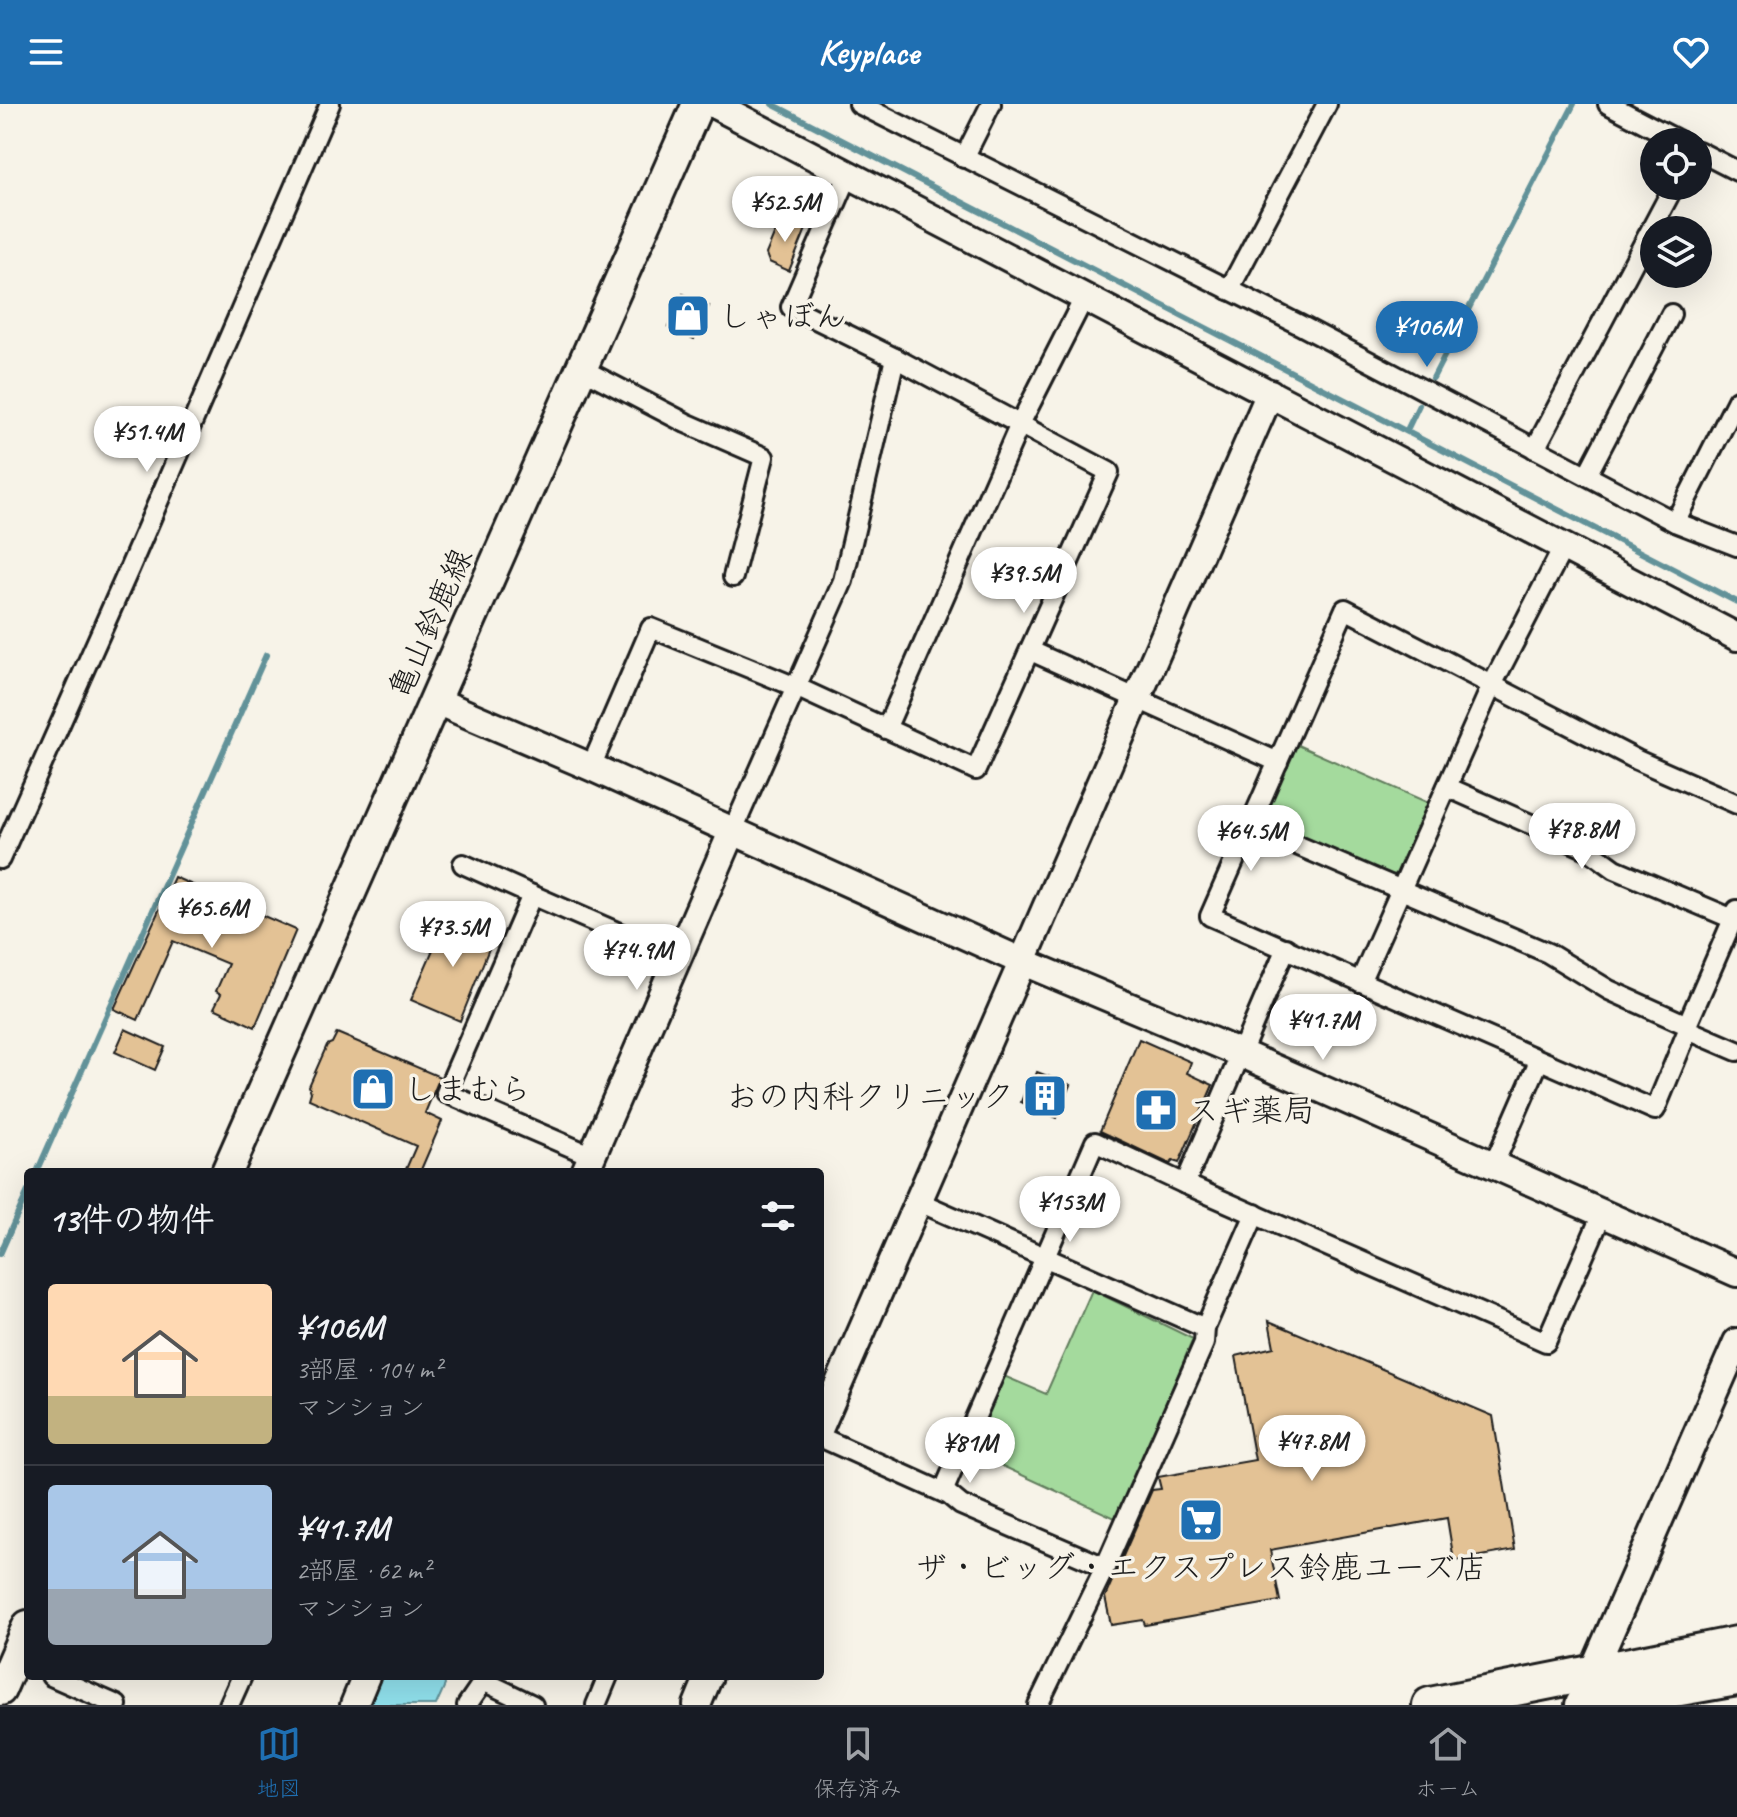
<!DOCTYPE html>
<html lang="ja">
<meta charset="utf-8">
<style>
body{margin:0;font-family:Caveat,"Klee One",sans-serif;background:#242831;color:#f1f3f6;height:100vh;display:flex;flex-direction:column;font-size:30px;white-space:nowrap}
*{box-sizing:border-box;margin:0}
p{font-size:26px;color:#9ea1a6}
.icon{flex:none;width:44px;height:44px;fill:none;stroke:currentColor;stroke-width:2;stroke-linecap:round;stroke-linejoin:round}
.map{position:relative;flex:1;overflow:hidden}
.sheet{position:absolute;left:24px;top:1064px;width:800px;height:512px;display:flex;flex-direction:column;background:#171b24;border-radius:8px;box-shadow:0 8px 32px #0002}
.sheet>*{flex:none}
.buttons{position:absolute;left:1640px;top:24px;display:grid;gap:16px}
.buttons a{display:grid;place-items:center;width:72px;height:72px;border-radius:50%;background:#171b24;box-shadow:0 8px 32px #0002;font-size:40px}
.price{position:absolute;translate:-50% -68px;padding:0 18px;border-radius:28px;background:#fff;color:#222;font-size:26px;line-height:52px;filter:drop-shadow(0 2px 4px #0008)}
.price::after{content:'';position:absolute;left:50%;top:48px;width:24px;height:18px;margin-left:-12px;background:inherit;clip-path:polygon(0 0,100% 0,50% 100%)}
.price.on{background:#1f6fb2;color:#fff}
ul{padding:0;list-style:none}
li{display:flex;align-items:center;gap:24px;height:200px;padding:0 24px}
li+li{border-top:2px solid #363941}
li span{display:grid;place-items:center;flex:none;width:224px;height:160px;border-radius:8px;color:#555}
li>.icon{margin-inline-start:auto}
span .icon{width:96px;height:96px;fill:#fffc;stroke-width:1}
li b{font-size:34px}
h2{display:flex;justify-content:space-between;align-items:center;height:96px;padding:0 24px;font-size:34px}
header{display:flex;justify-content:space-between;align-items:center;height:104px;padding:0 24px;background:#1f6fb2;color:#fff;font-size:36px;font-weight:800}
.dock{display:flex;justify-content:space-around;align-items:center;height:112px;border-top:2px solid #363941;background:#171b24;font-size:22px;color:#9ea1a6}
.dock a{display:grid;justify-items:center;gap:4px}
.dock .on{color:#1f6fb2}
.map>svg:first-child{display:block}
.green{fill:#a4da9d;stroke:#607b5c;stroke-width:2}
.water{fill:#90e0ec;stroke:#629299;stroke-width:2}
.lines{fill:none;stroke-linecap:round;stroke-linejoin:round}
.stream{stroke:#629299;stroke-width:6}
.building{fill:#e3c295;stroke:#1c1c1c;stroke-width:2}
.street-casing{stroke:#1c1c1c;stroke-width:24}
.secondary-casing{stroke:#1c1c1c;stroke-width:32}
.primary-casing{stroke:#1c1c1c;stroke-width:36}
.highway-casing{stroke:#1c1c1c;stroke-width:40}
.street{stroke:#f7f3e8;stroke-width:18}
.secondary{stroke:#f7f3e8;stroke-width:26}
.primary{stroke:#f7f3e8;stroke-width:30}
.highway{stroke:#f7f3e8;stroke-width:34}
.labels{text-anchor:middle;stroke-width:7;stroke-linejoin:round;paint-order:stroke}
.poi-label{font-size:32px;fill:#1c1c1c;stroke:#f7f3e8;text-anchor:start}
.street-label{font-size:32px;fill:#1c1c1c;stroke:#f7f3e8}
</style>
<header><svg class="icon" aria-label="menu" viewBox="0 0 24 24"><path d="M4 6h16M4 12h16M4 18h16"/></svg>Keyplace<svg class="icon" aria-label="heart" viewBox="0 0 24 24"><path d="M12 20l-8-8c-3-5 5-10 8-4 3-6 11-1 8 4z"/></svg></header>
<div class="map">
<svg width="1737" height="1601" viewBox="0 0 1737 1601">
<rect width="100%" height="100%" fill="#f7f3e8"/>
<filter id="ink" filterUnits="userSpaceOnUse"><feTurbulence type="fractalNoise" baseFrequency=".0125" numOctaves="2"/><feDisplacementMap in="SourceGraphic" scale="16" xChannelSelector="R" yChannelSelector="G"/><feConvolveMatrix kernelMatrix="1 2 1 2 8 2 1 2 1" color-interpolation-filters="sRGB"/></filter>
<g filter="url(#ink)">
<g class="green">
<polygon points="1295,640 1431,700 1399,769 1390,772 1268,720 1264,710"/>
<polygon points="1092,1186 1193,1235 1117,1415 972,1348 1004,1272 1046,1290"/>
</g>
<polygon class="water" points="382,1572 438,1572 443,1574 445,1581 436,1601 369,1601"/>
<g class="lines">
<g class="stream">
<polyline points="772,0 1737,498"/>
<polyline points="1433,274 1574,0"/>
<polyline points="1407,326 1419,301"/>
<polyline points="37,1068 266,551"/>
<polyline points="0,1150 28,1087"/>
</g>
</g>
<g class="building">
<polygon points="781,114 806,125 789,167 769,158 766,150"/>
<polygon points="683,190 709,202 694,235 668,223"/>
<polygon points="174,773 296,826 255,923 214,904 221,890 216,887 228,860 173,837 138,916 114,905"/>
<polygon points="463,814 482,822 478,831 492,837 460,917 411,896 445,818 459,824"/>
<polygon points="125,925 165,943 155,966 115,948"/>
<polygon points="337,929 440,973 425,1009 442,1017 420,1068 406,1065 416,1042 309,995 311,988 309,982 327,941 332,939"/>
<polygon points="1139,935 1191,958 1187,969 1213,981 1179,1059 1173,1057 1170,1060 1100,1027"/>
<polygon points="1037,968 1071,981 1057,1014 1021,998 1026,985 1030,986"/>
<polygon points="1269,1217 1493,1312 1515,1446 1454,1457 1447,1414 1270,1446 1280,1497 1145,1521 1143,1516 1111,1521 1105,1493 1152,1386 1161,1385 1158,1373 1255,1356 1236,1252 1274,1243"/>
</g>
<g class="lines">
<g class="street-casing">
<g id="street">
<polyline points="859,0 1300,221 1675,418 1737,442"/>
<polyline points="1608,0 1681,38"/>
<polyline points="1698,47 1737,67"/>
<polyline points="964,54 991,0"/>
<polyline points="1229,186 1327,0"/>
<polyline points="582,265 686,319 764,353 733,473"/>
<polyline points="1535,345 1674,82"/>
<polyline points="1587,371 1671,210"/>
<polyline points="1675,418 1737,296"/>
<polyline points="1031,547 1278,658"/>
<polyline points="886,625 1020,320 1084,194"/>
<polyline points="591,663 651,524 796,583 976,666 1109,368 895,254 791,203 848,72"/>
<polyline points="1447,683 1589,746 1615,765 1733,815"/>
<polyline points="1737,700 1637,656 1345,505 1210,812 1655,1006 1688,926 1687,921 1737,806"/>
<polyline points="1250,721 1548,849 1609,886 1687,921"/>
<polyline points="733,726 843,477 895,254"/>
<polyline points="0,755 130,463 330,0"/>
<polyline points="463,760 532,791"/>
<polyline points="1286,844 1185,1080 1546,1238 1602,1110"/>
<polyline points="1360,878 1492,581 1564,442"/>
<polyline points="1688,926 1737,947"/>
<polyline points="592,1052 446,989 532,791 679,855"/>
<polyline points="1494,1060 1539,957"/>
<polyline points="917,1097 1205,1224"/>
<polyline points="820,1333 949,1391 961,1401 1105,1463"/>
<polyline points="943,1388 1095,1038 1185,1080"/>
<polyline points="51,1572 117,1601"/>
<polyline points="483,1577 533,1601"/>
<polyline points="229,1601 242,1572"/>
<polyline points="467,1601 487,1572"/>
<polyline points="596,1601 608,1572"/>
<polyline points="1038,1601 1105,1463 1204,1239 1205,1224 1255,1110"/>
</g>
</g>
<g class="secondary-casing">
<g id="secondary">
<polyline points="713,0 1737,533"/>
<polyline points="434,596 591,663 1021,857 1240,949 1737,1169"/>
<polyline points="585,1068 733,726"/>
<polyline points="820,1323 1270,289"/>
<polyline points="1586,1583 1737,1238"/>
<polyline points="354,1601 366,1572"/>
<polyline points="697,1601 709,1572"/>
</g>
</g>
<g class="primary-casing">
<g id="primary">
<polyline points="227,1068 698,0"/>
<polyline points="0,1586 28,1522"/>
</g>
</g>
<g class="highway-casing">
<g id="highway">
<polyline points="1430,1601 1737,1540"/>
<polyline points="1583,1601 1737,1574"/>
</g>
</g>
<use href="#street" class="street"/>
<use href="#secondary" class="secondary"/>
<use href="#primary" class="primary"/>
<use href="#highway" class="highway"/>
</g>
</g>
<defs>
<g id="shop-square" transform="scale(2.3)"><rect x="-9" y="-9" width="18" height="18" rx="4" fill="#1f6fb2" stroke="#f7f3e8"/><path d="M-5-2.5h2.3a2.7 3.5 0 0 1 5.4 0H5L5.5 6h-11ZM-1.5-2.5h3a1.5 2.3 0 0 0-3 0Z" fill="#fff"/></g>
<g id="building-square" transform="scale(2.3)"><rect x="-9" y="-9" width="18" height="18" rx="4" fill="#1f6fb2" stroke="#f7f3e8"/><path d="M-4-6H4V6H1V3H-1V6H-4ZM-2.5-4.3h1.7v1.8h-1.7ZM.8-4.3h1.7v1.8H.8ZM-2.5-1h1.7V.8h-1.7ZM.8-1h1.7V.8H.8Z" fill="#fff"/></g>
<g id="pharmacy-square" transform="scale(2.3)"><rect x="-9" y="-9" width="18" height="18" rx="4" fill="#1f6fb2" stroke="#f7f3e8"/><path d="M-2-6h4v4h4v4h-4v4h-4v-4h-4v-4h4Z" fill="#fff"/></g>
<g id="supermarket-square" transform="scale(2.3)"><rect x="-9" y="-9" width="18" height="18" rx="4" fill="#1f6fb2" stroke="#f7f3e8"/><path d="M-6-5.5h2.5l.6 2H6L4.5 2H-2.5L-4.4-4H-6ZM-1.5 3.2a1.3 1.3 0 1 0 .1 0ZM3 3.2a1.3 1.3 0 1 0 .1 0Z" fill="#fff"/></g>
</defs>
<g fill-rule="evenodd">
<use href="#shop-square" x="688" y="212"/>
<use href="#shop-square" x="373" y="985"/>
<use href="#building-square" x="1045" y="992"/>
<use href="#pharmacy-square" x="1156" y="1006"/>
<use href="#supermarket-square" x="1201" y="1416"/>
</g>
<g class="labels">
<g class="poi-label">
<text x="719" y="223">しゃぼん</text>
<text x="404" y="996">しまむら</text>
<text x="1014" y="1003" text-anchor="end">おの内科クリニック</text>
<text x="1187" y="1017">スギ薬局</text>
<text x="1201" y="1474" text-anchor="middle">ザ・ビッグ・エクスプレス鈴鹿ユーズ店</text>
</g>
<g class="street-label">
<text transform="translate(430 519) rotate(-66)" y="11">亀山鈴鹿線</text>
</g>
</g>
</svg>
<div class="buttons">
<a><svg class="icon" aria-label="locate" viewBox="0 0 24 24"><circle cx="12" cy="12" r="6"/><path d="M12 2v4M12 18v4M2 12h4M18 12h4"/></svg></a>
<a><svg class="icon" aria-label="layers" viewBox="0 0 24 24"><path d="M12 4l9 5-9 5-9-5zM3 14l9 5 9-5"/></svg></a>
</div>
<b class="price" style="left:785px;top:140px">¥52.5M</b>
<b class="price on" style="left:1427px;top:265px">¥106M</b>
<b class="price" style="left:147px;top:370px">¥51.4M</b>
<b class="price" style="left:1024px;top:511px">¥39.5M</b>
<b class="price" style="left:1582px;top:767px">¥78.8M</b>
<b class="price" style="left:1251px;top:769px">¥64.5M</b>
<b class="price" style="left:212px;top:846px">¥65.6M</b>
<b class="price" style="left:453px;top:865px">¥73.5M</b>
<b class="price" style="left:637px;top:888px">¥74.9M</b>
<b class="price" style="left:1323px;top:958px">¥41.7M</b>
<b class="price" style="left:1070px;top:1140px">¥153M</b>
<b class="price" style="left:1312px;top:1379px">¥47.8M</b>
<b class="price" style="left:970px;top:1381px">¥81M</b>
<section class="sheet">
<h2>13件の物件<svg class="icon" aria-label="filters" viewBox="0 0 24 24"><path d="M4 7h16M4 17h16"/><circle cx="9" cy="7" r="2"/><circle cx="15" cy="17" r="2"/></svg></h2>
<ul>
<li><span style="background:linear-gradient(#ffd9b3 70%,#c2b280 0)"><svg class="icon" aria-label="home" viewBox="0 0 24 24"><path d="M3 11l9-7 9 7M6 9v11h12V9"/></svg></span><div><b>¥106M</b><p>3部屋 · 104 m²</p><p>マンション</p></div></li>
<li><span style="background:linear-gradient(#a9c7e8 65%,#9aa5b1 0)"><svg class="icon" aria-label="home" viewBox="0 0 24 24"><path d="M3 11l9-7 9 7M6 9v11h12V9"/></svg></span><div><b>¥41.7M</b><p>2部屋 · 62 m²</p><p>マンション</p></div></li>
</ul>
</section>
</div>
<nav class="dock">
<a class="on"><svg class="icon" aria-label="map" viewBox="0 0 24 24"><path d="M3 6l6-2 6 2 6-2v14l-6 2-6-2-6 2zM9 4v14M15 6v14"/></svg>地図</a>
<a><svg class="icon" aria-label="saved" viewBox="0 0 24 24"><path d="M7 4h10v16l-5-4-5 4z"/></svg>保存済み</a>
<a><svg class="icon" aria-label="home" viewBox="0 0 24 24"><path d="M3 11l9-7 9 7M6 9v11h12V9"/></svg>ホーム</a>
</nav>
